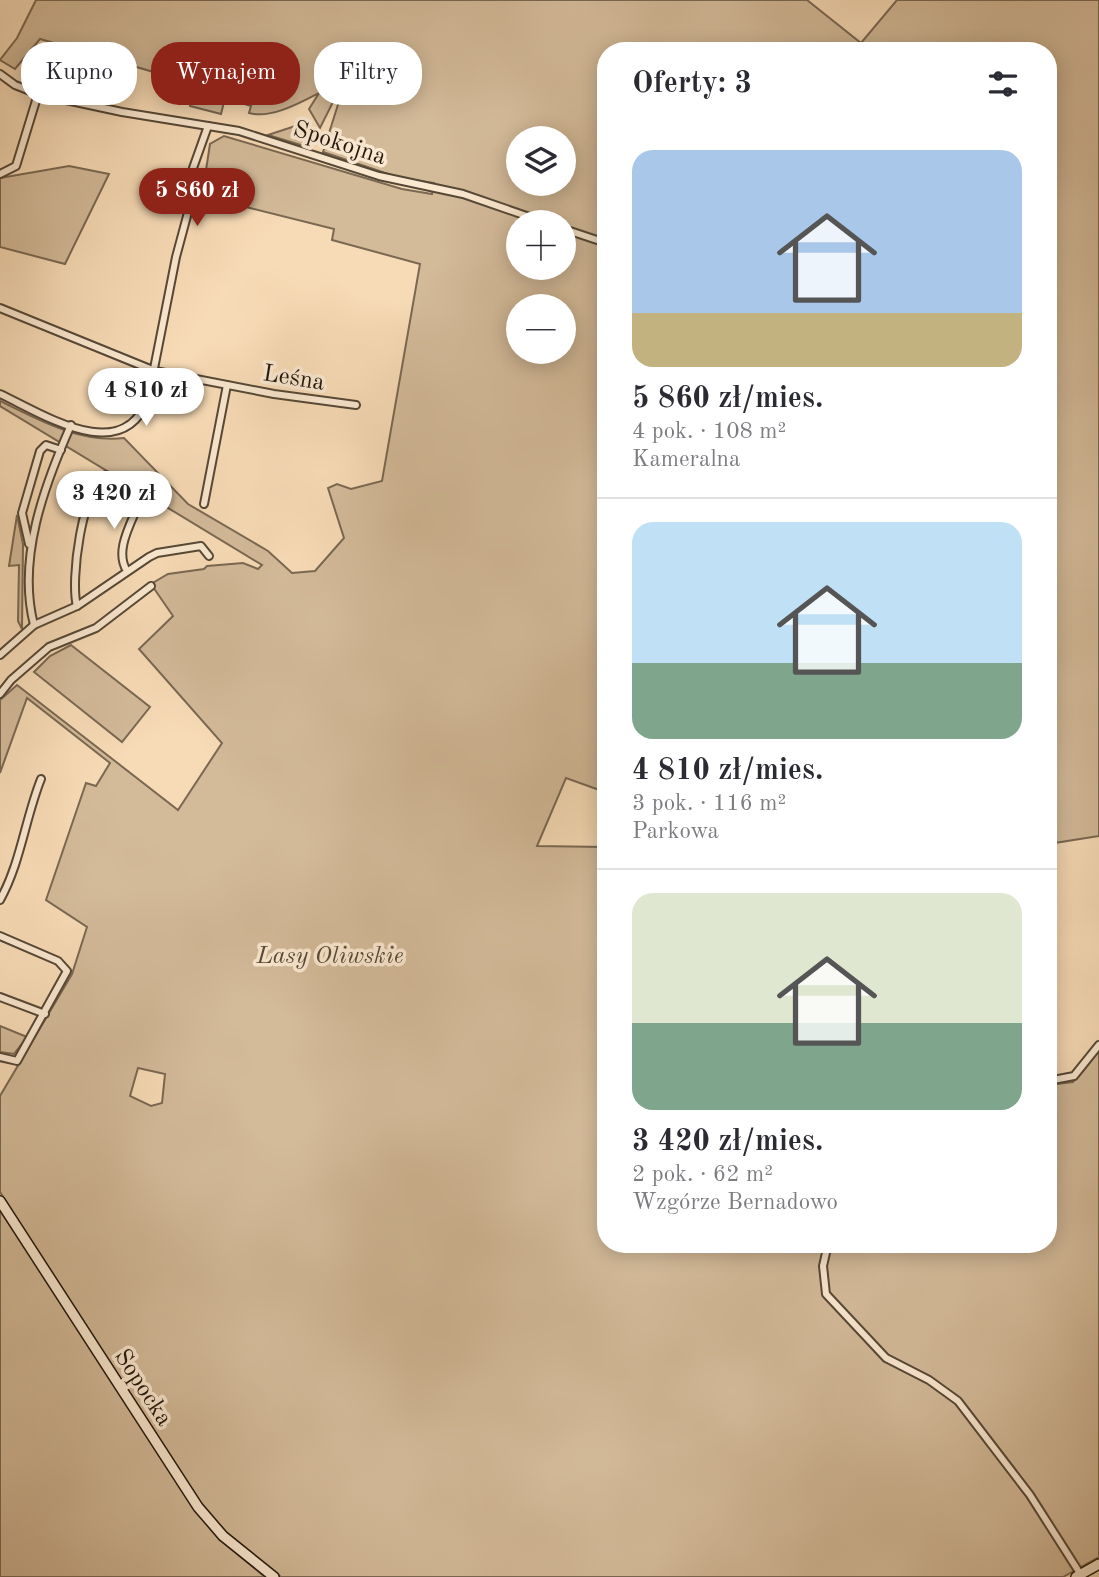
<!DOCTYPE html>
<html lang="pl">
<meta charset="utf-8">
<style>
body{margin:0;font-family:"Old Standard TT",serif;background:#f7f7f7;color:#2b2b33;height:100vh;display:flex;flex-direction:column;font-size:26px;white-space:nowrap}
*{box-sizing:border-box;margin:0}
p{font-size:23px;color:#7c7c81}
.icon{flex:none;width:38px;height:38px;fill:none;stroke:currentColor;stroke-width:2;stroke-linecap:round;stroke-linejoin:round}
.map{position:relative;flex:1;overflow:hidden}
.details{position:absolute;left:597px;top:42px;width:460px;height:1211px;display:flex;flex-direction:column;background:#fff;border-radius:28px;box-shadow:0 4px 18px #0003}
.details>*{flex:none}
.top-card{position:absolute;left:21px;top:42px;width:471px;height:63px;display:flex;gap:14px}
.controls{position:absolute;left:506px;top:126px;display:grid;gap:14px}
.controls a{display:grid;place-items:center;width:70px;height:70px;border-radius:50%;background:#fff;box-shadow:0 4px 18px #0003;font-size:35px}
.price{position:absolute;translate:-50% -60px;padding:0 16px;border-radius:24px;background:#fff;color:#222;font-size:23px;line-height:46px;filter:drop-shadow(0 2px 4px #0008)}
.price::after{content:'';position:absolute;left:50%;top:42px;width:21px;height:16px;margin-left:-10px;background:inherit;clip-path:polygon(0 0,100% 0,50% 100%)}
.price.active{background:#8f2418;color:#fff}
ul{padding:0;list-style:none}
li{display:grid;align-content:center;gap:14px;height:371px;padding:0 35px}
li+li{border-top:2px solid #e1e1e2}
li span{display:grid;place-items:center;height:217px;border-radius:21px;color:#555}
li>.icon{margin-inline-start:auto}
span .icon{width:126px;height:126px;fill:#fffc;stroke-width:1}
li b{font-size:30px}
h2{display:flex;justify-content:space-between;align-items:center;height:84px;padding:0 35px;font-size:30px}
.pill{padding:0 24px;border-radius:28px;background:#fff;box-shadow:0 4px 18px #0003;font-size:24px;line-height:63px}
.pill.active{background:#8f2418;color:#fff}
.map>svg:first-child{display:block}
.green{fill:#d3ba99;stroke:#7a6852;stroke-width:2;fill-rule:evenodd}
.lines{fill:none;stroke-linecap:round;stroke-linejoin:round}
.minor-casing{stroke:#564836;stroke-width:10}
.secondary-casing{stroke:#21170b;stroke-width:12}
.minor{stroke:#fae8d0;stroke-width:6}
.secondary{stroke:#fae8d0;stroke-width:9}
.labels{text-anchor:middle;stroke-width:7;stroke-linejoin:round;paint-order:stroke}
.street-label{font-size:24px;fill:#21170b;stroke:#fae8d0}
.park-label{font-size:24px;font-style:italic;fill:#564836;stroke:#fae8d0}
</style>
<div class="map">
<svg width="1099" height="1577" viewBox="0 0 1099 1577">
<rect width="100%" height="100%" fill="#f7dbb6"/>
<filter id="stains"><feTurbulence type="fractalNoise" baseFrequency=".00286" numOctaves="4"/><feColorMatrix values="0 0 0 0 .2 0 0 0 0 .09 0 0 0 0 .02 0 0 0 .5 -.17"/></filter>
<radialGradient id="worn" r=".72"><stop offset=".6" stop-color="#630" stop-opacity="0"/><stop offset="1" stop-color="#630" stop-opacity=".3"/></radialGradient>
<g class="green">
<path d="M36,0H807L861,43L897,0H1099V836L1048,844V51H606L605,792L566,778L537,846L605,847L606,1244H1048V1085L1073,1082L1099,1048V1557L1063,1577H281L226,1532L201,1503L0,1192V1096L72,974L87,927L46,900L86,783L96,786L110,763L27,698L0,773V700L17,685L178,810L222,743L139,649L173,616L151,584L168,574L204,569L207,566L243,563L258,569L262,565L0,406V401C39,420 79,443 124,438L188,504L268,551L292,573L315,571L344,538L328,488L337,484L351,489L382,481L420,264L332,240L334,229L202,196L210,144L224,136L402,189L432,194L434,183L400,178L323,152L341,95L350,88L346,85L338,92L320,128L309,109L319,93C298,104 270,119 249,113L251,106L235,101L236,96L40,39L15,69L0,60L17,38ZM518,138H564V184H518ZM518,222H564V268H518ZM518,306H564V352H518ZM138,1068L165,1074L162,1103L151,1106L130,1096Z"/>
<polygon points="194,90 225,98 221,114 190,106"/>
<polygon points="301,124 309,128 311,141 304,146 268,135"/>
<polygon points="69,166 109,174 65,264 0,247 0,178"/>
<polygon points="17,515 23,544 22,629 18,621 19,565 9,566"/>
<polygon points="71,645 150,707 122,742 34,672 50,656"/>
<polygon points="0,1026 27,1037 14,1054 0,1052"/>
<polygon points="0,1210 194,1509 219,1539 265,1577 0,1577"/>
</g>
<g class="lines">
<g class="minor-casing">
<g id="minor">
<polyline points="0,74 15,85 38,94 122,112 239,131 379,176 463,194 544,222"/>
<polyline points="0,174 16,166 38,94"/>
<polyline points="564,229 606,243"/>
<polyline points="0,308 155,371 274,394 356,405"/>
<path d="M0,394C43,414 122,467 148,399L176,257L194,190L193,168L208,126"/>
<polyline points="204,504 227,385"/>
<polyline points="29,544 22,513 40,451 46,445 61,450"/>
<path d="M77,606C70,581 82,487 106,475L130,490L139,503C131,524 114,551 127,571"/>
<path d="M34,625C17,559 44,486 71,425"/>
<polyline points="0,655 34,625 77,606 149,557 157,553 201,546 209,556"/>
<polyline points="0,694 11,680 49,647 96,628 151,586"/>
<path d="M0,900C21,862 25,819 41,779"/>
<polyline points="0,936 58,961 67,971 17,1061 0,1057"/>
<polyline points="0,997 45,1014"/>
<polyline points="1048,1081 1074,1076 1099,1045"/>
<polyline points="828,1244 823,1266 826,1294 886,1358 929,1380 958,1401 1030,1495 1081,1575"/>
</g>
</g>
<g class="secondary-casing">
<g id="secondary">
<polyline points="0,1201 198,1507 223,1536 274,1577"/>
<polyline points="1076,1577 1099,1564"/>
</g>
</g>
<use href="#minor" class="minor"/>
<use href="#secondary" class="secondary"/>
</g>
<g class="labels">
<g class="street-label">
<text transform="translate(340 142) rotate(18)" y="8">Spokojna</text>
<text transform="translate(294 377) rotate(9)" y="8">Leśna</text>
<text transform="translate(144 1387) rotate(57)" y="8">Sopocka</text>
</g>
<g class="park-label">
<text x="330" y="963">Lasy Oliwskie</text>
</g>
</g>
<rect width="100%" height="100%" filter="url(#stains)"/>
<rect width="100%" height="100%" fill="url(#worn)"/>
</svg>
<div class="controls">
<a><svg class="icon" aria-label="layers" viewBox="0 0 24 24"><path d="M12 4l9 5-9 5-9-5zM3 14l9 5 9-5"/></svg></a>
<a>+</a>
<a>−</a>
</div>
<b class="price active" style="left:197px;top:228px">5 860 zł</b>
<b class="price" style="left:146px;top:428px">4 810 zł</b>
<b class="price" style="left:114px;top:531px">3 420 zł</b>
<div class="top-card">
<a class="pill">Kupno</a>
<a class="pill active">Wynajem</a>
<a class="pill">Filtry</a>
</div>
<section class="details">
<h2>Oferty: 3<svg class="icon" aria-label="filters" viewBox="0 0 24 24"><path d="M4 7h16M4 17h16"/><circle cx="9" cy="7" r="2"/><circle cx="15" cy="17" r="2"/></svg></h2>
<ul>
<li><span style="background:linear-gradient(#a9c7e8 75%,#c2b280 0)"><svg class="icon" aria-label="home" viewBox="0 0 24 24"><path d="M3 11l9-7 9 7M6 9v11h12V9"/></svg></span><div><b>5 860 zł/mies.</b><p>4 pok. · 108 m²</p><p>Kameralna</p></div></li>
<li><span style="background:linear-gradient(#bfe0f5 65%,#7fa58c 0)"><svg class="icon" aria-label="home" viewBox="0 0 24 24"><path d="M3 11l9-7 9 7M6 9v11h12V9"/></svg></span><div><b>4 810 zł/mies.</b><p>3 pok. · 116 m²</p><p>Parkowa</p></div></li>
<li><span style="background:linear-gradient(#dfe7d0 60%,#7fa58c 0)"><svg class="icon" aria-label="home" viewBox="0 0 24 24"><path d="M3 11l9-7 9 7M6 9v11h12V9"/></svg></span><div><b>3 420 zł/mies.</b><p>2 pok. · 62 m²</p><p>Wzgórze Bernadowo</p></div></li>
</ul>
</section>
</div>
